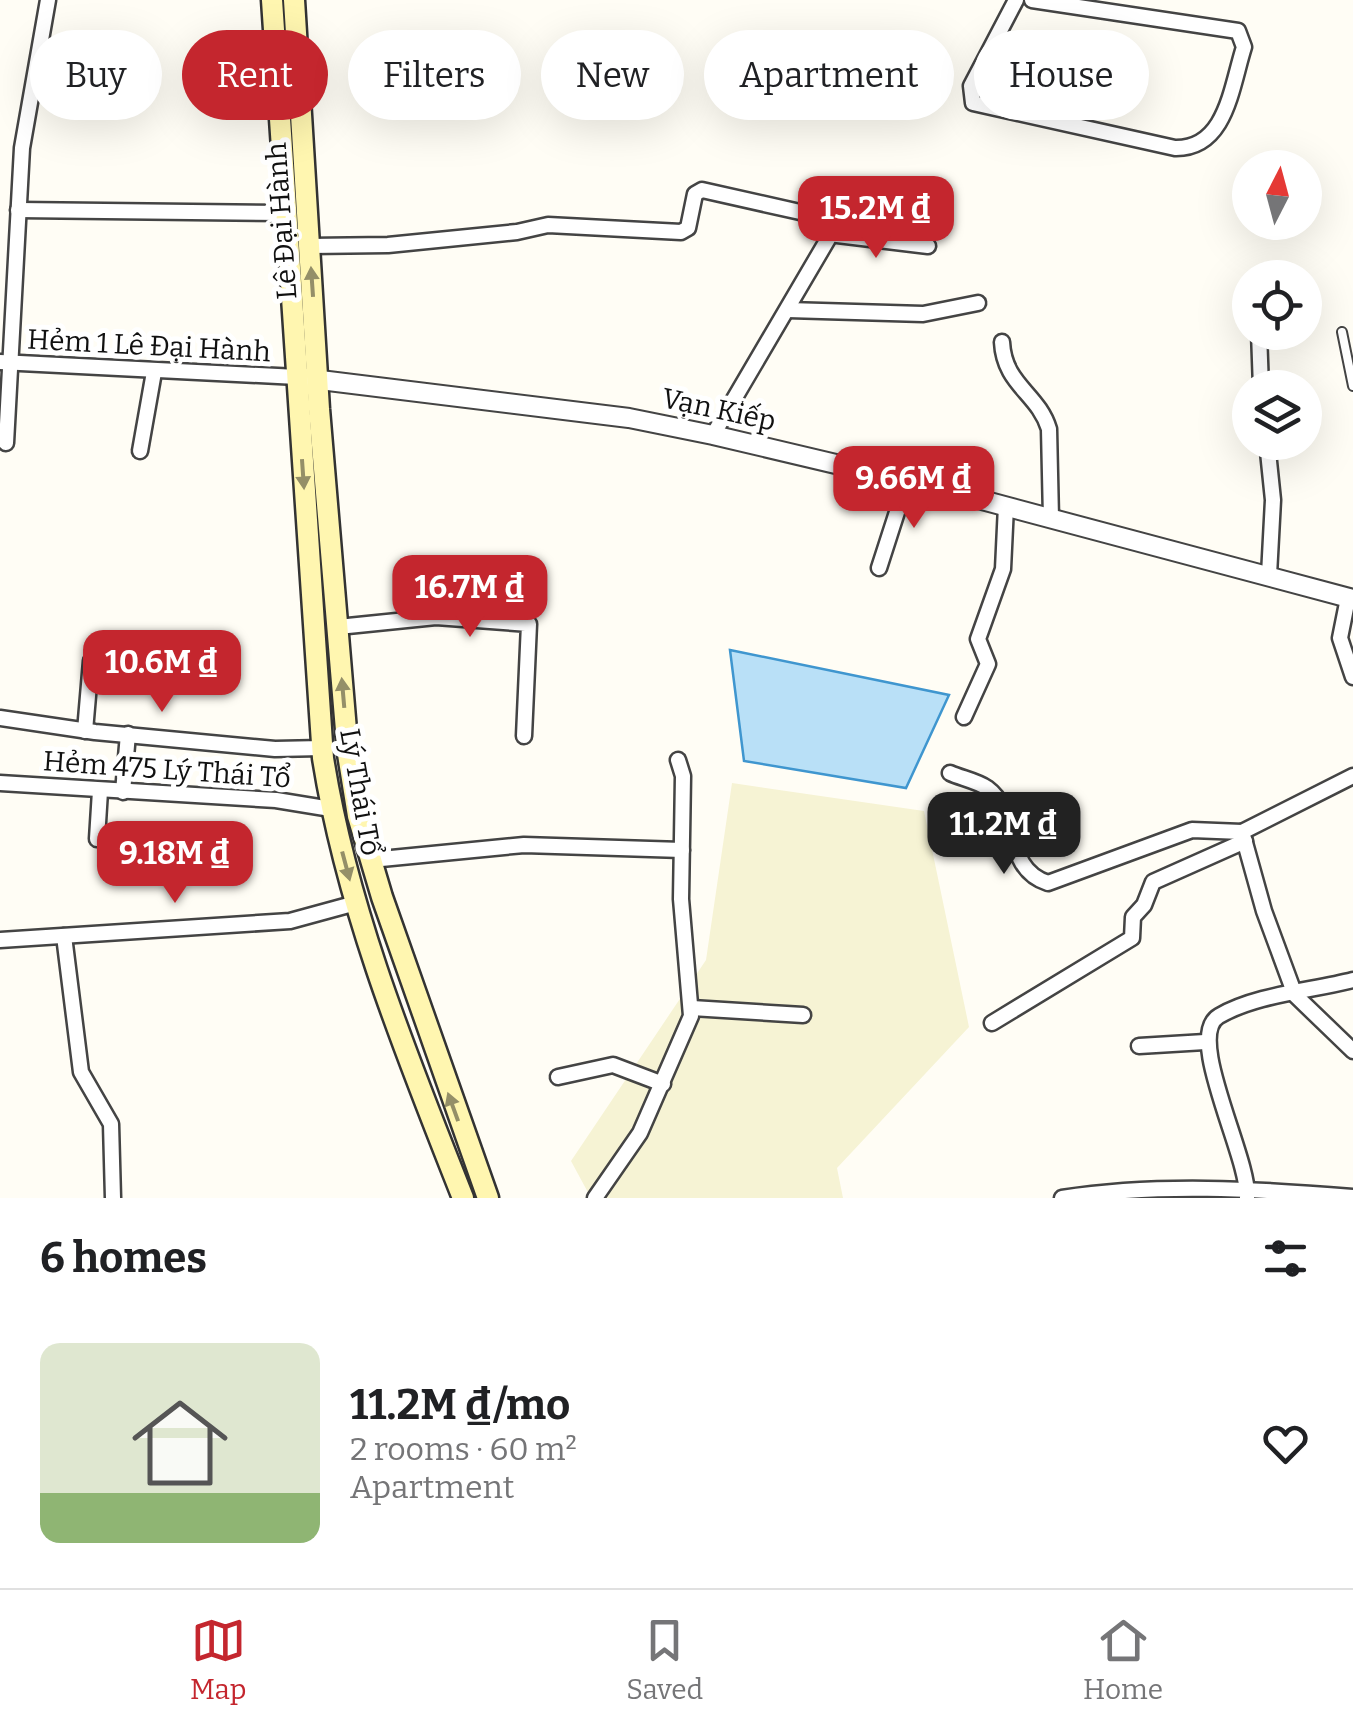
<!DOCTYPE html>
<meta charset="utf-8">
<style>
body{margin:0;font-family:Bitter,serif;background:#f6f6f6;color:#202124;height:100vh;display:flex;flex-direction:column;font-size:38px;white-space:nowrap}
*{box-sizing:border-box;margin:0}
p{font-size:32px;color:#757577}
.icon{flex:none;width:55px;height:55px;fill:none;stroke:currentColor;stroke-width:2;stroke-linecap:round;stroke-linejoin:round}
.map{position:relative;height:1198px;overflow:hidden}
.panel{display:flex;flex-direction:column;background:#fff;flex:1}
.panel>*{flex:none}
.top-card{position:absolute;left:30px;top:30px;width:1295px;height:90px;display:flex;gap:20px}
.needle{width:65px;rotate:6deg}
.buttons{position:absolute;left:1232px;top:150px;display:grid;gap:20px}
.buttons a{display:grid;place-items:center;width:90px;height:90px;border-radius:50%;background:#fff;box-shadow:0 10px 40px #0002;font-size:50px}
.price{position:absolute;translate:-50% -85px;padding:0 22px;border-radius:20px;background:#c4262e;color:#fff;font-size:32px;line-height:65px;filter:drop-shadow(0 2px 5px #0008)}
.price::after{content:'';position:absolute;left:50%;top:60px;width:30px;height:22px;margin-left:-15px;background:inherit;clip-path:polygon(0 0,100% 0,50% 100%)}
.price.current{background:#222;color:#fff}
ul{padding:0;list-style:none}
li{display:flex;align-items:center;gap:30px;height:250px;padding:0 40px}
li+li{border-top:2px solid #e0e0e0}
li span{display:grid;place-items:center;flex:none;width:280px;height:200px;border-radius:20px;color:#555}
li>.icon{margin-inline-start:auto}
span .icon{width:120px;height:120px;fill:#fffc;stroke-width:1}
li b{font-size:42px}
h2{display:flex;justify-content:space-between;align-items:center;height:120px;padding:0 40px;font-size:42px}
.pill{padding:0 35px;border-radius:45px;background:#fff;box-shadow:0 10px 40px #0002;font-size:35px;line-height:90px}
.pill.current{background:#c4262e;color:#fff}
.tab-bar{display:flex;justify-content:space-around;align-items:center;height:140px;border-top:2px solid #e0e0e0;background:#fff;font-size:28px;color:#757577}
.tab-bar a{display:grid;justify-items:center;gap:5px}
.tab-bar .current{color:#c4262e}
.map>svg:first-child{display:block}
.farmland{fill:#f6f3d4}
.water{fill:#b9e0f7;stroke:#3f96cf;stroke-width:2.5}
.lines{fill:none;stroke-linecap:round;stroke-linejoin:round}
.service-casing{stroke:#444;stroke-width:12}
.minor-casing{stroke:#444;stroke-width:19}
.tertiary-casing{stroke:#444;stroke-width:22}
.secondary-casing{stroke:#333;stroke-width:25}
.service{stroke:#fff;stroke-width:8}
.minor{stroke:#fff;stroke-width:14}
.tertiary{stroke:#fff;stroke-width:18}
.secondary{stroke:#fff6b0;stroke-width:20}
.oneway{fill:#948f68}
.labels{text-anchor:middle;stroke-width:10;stroke-linejoin:round;paint-order:stroke}
.street-label{font-size:28px;fill:#111;stroke:#fff}
</style>
<div class="map">
<svg width="1353" height="1198" viewBox="0 0 1353 1198">
<rect width="100%" height="100%" fill="#fffdf5"/>
<polygon class="farmland" points="732,783 924,811 969,1027 837,1168 843,1198 591,1198 571,1161 706,960"/>
<polygon class="water" points="730,650 949,695 906,788 744,761"/>
<g class="lines">
<g class="service-casing">
<polyline id="service" points="1342,332 1353,386"/>
</g>
<g class="minor-casing">
<g id="minor">
<path d="M1016,0L971,86L973,103L1175,148C1226,149 1231,88 1244,47L1238,31L1032,0"/>
<polyline points="18,210 286,213"/>
<polyline points="829,234 928,246"/>
<polyline points="310,246 388,245 517,232 548,225 681,232 688,228 695,194 702,190 800,212 825,224 828,239 713,435"/>
<polyline points="788,310 923,314 978,303"/>
<polyline points="1259,332 1261,388"/>
<path d="M1002,342C1004,385 1038,393 1049,429L1051,518"/>
<polyline points="0,362 297,377"/>
<polyline points="1267,442 1273,500 1269,575"/>
<polyline points="6,443 22,148 48,0"/>
<polyline points="140,451 154,372"/>
<polyline points="879,568 907,481"/>
<polyline points="1348,598 1340,638 1353,677"/>
<polyline points="338,627 436,617 529,624 524,736"/>
<polyline points="964,717 988,664 978,639 1003,569 1006,506"/>
<polyline points="0,718 95,732 275,749 322,748"/>
<polyline points="85,731 91,661"/>
<path d="M950,773C961,778 977,781 987,788C1021,813 1002,868 1048,883L1192,830L1242,832L1264,911L1295,995L1353,1051"/>
<polyline points="0,783 276,800 331,809"/>
<polyline points="123,792 128,734"/>
<polyline points="1242,832 1353,776"/>
<polyline points="97,839 100,791"/>
<polyline points="371,860 524,845 682,850"/>
<polyline points="64,936 81,1072 111,1124 113,1198"/>
<polyline points="0,940 290,921 356,903"/>
<polyline points="692,1008 803,1015"/>
<polyline points="992,1023 1132,938 1133,917 1144,905 1153,882 1245,841"/>
<polyline points="1139,1046 1205,1042"/>
<polyline points="558,1077 613,1065 663,1084"/>
<polyline points="595,1198 640,1133 691,1016 681,899 683,776 678,760"/>
<path d="M1062,1198C1157,1183 1257,1189 1353,1197"/>
<path d="M1247,1198C1250,1158 1184,1036 1219,1016C1257,994 1311,991 1353,980"/>
</g>
</g>
<g class="tertiary-casing">
<polyline id="tertiary" points="304,378 629,418 713,435 933,487 1353,599"/>
</g>
<g class="secondary-casing">
<g id="secondary">
<path d="M272,0L323,758C347,910 407,1056 463,1198"/>
<polyline points="294,0 319,409 348,754 358,816 382,897 488,1198"/>
</g>
</g>
<use href="#service" class="service"/>
<use href="#minor" class="minor"/>
<use href="#tertiary" class="tertiary"/>
<use href="#secondary" class="secondary"/>
</g>
<defs><path id="oneway-solid" d="M-6-.8H1V-3.2L6.5 0L1 3.2V.8H-6Z" transform="scale(2.5)"/></defs>
<g class="oneway">
<use href="#oneway-solid" transform="translate(312 282) rotate(-94)"/>
<use href="#oneway-solid" transform="translate(303 474) rotate(86)"/>
<use href="#oneway-solid" transform="translate(343 693) rotate(-95)"/>
<use href="#oneway-solid" transform="translate(346 866) rotate(75)"/>
<use href="#oneway-solid" transform="translate(453 1107) rotate(-110)"/>
</g>
<g class="labels">
<g class="street-label">
<text transform="translate(281 221) rotate(-94)" y="10">Lê Đại Hành</text>
<text transform="translate(149 345) rotate(3)" y="10">Hẻm 1 Lê Đại Hành</text>
<text transform="translate(719 409) rotate(12)" y="10">Vạn Kiếp</text>
<text transform="translate(167 769) rotate(4)" y="10">Hẻm 475 Lý Thái Tổ</text>
<text transform="translate(361 792) rotate(80)" y="10">Lý Thái Tổ</text>
</g>
</g>
</svg>
<div class="buttons">
<a><svg class="needle" viewBox="-14 -14 28 28"><path d="M0-13l5 13h-10z" fill="#e53935"/><path d="M0 13l5-13h-10z" fill="#757577"/></svg></a>
<a><svg class="icon" aria-label="locate" viewBox="0 0 24 24"><circle cx="12" cy="12" r="6"/><path d="M12 2v4M12 18v4M2 12h4M18 12h4"/></svg></a>
<a><svg class="icon" aria-label="layers" viewBox="0 0 24 24"><path d="M12 4l9 5-9 5-9-5zM3 14l9 5 9-5"/></svg></a>
</div>
<b class="price" style="left:876px;top:261px">15.2M ₫</b>
<b class="price" style="left:914px;top:531px">9.66M ₫</b>
<b class="price" style="left:470px;top:640px">16.7M ₫</b>
<b class="price" style="left:162px;top:715px">10.6M ₫</b>
<b class="price current" style="left:1004px;top:877px">11.2M ₫</b>
<b class="price" style="left:175px;top:906px">9.18M ₫</b>
<div class="top-card">
<a class="pill">Buy</a>
<a class="pill current">Rent</a>
<a class="pill">Filters</a>
<a class="pill">New</a>
<a class="pill">Apartment</a>
<a class="pill">House</a>
</div>
</div>
<section class="panel">
<h2>6 homes<svg class="icon" aria-label="filters" viewBox="0 0 24 24"><path d="M4 7h16M4 17h16"/><circle cx="9" cy="7" r="2"/><circle cx="15" cy="17" r="2"/></svg></h2>
<ul>
<li><span style="background:linear-gradient(#dfe7d0 75%,#8fb573 0)"><svg class="icon" aria-label="home" viewBox="0 0 24 24"><path d="M3 11l9-7 9 7M6 9v11h12V9"/></svg></span><div><b>11.2M ₫/mo</b><p>2 rooms · 60 m²</p><p>Apartment</p></div><svg class="icon" aria-label="heart" viewBox="0 0 24 24"><path d="M12 20l-8-8c-3-5 5-10 8-4 3-6 11-1 8 4z"/></svg></li>
</ul>
</section>
<nav class="tab-bar">
<a class="current"><svg class="icon" aria-label="map" viewBox="0 0 24 24"><path d="M3 6l6-2 6 2 6-2v14l-6 2-6-2-6 2zM9 4v14M15 6v14"/></svg>Map</a>
<a><svg class="icon" aria-label="saved" viewBox="0 0 24 24"><path d="M7 4h10v16l-5-4-5 4z"/></svg>Saved</a>
<a><svg class="icon" aria-label="home" viewBox="0 0 24 24"><path d="M3 11l9-7 9 7M6 9v11h12V9"/></svg>Home</a>
</nav>
